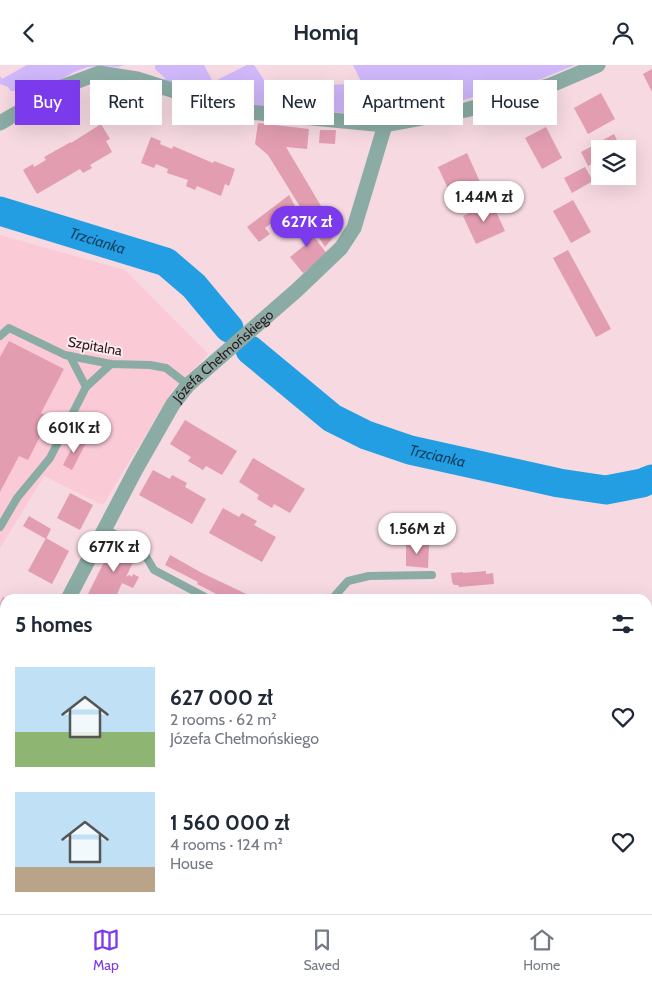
<!DOCTYPE html>
<meta charset="utf-8">
<style>
body{margin:0;font-family:Cabin,sans-serif;background:#f6f6f7;color:#1f2937;height:100vh;display:flex;flex-direction:column;font-size:19px;white-space:nowrap}
*{box-sizing:border-box;margin:0}
p{font-size:16px;color:#747a83}
.icon{flex:none;width:28px;height:28px;fill:none;stroke:currentColor;stroke-width:2;stroke-linecap:round;stroke-linejoin:round}
.map{position:relative;flex:1;overflow:hidden}
.sheet{position:absolute;left:0px;top:529px;width:652px;height:321px;display:flex;flex-direction:column;background:#fff;border-radius:15px 15px 0 0;box-shadow:0 5px 20px #0002}
.sheet>*{flex:none}
.guide{position:absolute;left:15px;top:15px;width:622px;height:45px;display:flex;gap:10px}
.tools{position:absolute;left:591px;top:75px;display:grid;gap:10px}
.tools a{display:grid;place-items:center;width:45px;height:45px;border-radius:0px;background:#fff;box-shadow:0 5px 20px #0002;font-size:25px}
.price{position:absolute;translate:-50% -42px;padding:0 11px;border-radius:18px;background:#fff;color:#222;font-size:16px;line-height:32px;filter:drop-shadow(0 1px 2px #0008)}
.price::after{content:'';position:absolute;left:50%;top:30px;width:15px;height:11px;margin-left:-8px;background:inherit;clip-path:polygon(0 0,100% 0,50% 100%)}
.price.on{background:#7c3aed;color:#fff}
ul{padding:0;list-style:none}
li{display:flex;align-items:center;gap:15px;height:125px;padding:0 15px}
li span{display:grid;place-items:center;flex:none;width:140px;height:100px;border-radius:0px;color:#555}
li>.icon{margin-inline-start:auto}
span .icon{width:60px;height:60px;fill:#fffc;stroke-width:1}
li b{font-size:21px}
h2{display:flex;justify-content:space-between;align-items:center;height:60px;padding:0 15px;font-size:21px}
.chip{padding:0 18px;border-radius:0px;background:#fff;box-shadow:0 5px 20px #0002;font-size:18px;line-height:45px}
.chip.on{background:#7c3aed;color:#fff}
header{display:flex;justify-content:space-between;align-items:center;height:65px;padding:0 15px;background:#fff;font-size:22px;font-weight:700}
.tabs{display:flex;justify-content:space-around;align-items:center;height:70px;border-top:1px solid #e0e1e3;background:#fff;font-size:14px;color:#747a83}
.tabs a{display:grid;justify-items:center;gap:2px}
.tabs .on{color:#7c3aed}
.map>svg:first-child{display:block}
.built{fill:#facad7}
.green{fill:#d0b8fb}
.lines{fill:none;stroke-linecap:round;stroke-linejoin:round}
.river{stroke:#239ee3;stroke-width:29}
.building{fill:#e29db1}
.service{stroke:#8aaca5;stroke-width:8}
.minor{stroke:#8aaca5;stroke-width:15}
.secondary{stroke:#5d9287;stroke-width:20}
.labels{text-anchor:middle;stroke-width:4;stroke-linejoin:round;paint-order:stroke}
.street-label{font-size:14px;fill:#30171f;stroke:#faebee}
.water-label{font-size:15px;font-style:italic;fill:#0f3d5a;stroke:#faebee}
</style>
<header><svg class="icon" aria-label="back" viewBox="0 0 24 24"><path d="M15 5l-7 7 7 7"/></svg>Homiq<svg class="icon" aria-label="person" viewBox="0 0 24 24"><circle cx="12" cy="8" r="4"/><path d="M4 21q1-7 8-7t8 7"/></svg></header>
<div class="map">
<svg width="652" height="849" viewBox="0 0 652 849">
<rect width="100%" height="100%" fill="#f6d9e1"/>
<polygon class="built" points="0,170 125,205 208,289 173,325 103,440 44,411 0,483"/>
<g class="green">
<polygon points="27,0 124,0 118,2 98,1 88,2 74,7 23,38 18,36 24,31 22,26 11,26 8,22 0,19 0,11 2,14"/>
<polygon points="155,0 204,0 213,17 247,0 254,0 270,24 362,18 353,0 575,0 541,14 429,44 388,51 245,41 164,16 165,13 155,4"/>
<polygon points="648,808 652,808 652,849 551,849 551,845 648,845"/>
</g>
<g class="lines">
<g class="river">
<path id="s1" d="M0,146L166,197L194,221L229,263"/>
<path id="s2" d="M250,285L332,353L366,370L410,385L559,418L606,425L642,418L652,414"/>
</g>
</g>
<g class="building">
<polygon points="652,4 652,27 643,9"/>
<polygon points="601,28 615,54 588,69 574,43"/>
<polygon points="258,58 309,64 307,84 286,82 337,168 325,182 268,90 255,79"/>
<polygon points="101,59 110,74 106,76 112,87 90,100 92,103 83,108 80,104 37,129 23,105 33,99 34,102 46,95 44,92 71,77 71,78"/>
<polygon points="546,62 562,93 542,104 525,73"/>
<polygon points="320,65 336,65 335,79 319,78"/>
<polygon points="614,69 621,83 600,84 600,94 588,101 581,87"/>
<polygon points="151,72 161,76 160,79 172,84 173,81 213,98 214,96 235,104 229,121 225,119 221,131 197,121 195,125 186,121 188,115 167,108 168,104 156,99 154,103 141,98"/>
<polygon points="467,88 480,117 451,130 438,102"/>
<polygon points="585,102 593,116 572,128 564,113"/>
<polygon points="289,130 295,141 265,163 270,169 259,177 247,162"/>
<polygon points="573,135 591,167 571,178 553,146"/>
<polygon points="492,138 505,166 476,179 463,151"/>
<polygon points="300,153 327,189 303,208 290,192 305,180 291,159"/>
<polygon points="568,185 611,264 596,272 553,193"/>
<polygon points="9,276 64,304 41,348 50,352 28,395 19,391 0,427 0,292"/>
<polygon points="185,355 237,386 222,410 206,401 203,405 188,396 191,392 170,379"/>
<polygon points="77,373 86,378 72,405 63,400"/>
<polygon points="253,393 305,424 290,448 274,439 272,443 257,434 259,430 239,417"/>
<polygon points="153,405 170,414 172,410 187,418 185,422 206,434 192,459 139,430"/>
<polygon points="70,428 93,440 80,465 57,453"/>
<polygon points="223,443 239,452 242,448 257,456 254,460 276,472 262,497 209,468"/>
<polygon points="29,451 51,464 46,474 23,461"/>
<polygon points="46,473 69,486 52,519 28,506"/>
<polygon points="115,475 138,487 126,512 129,510 132,512 133,509 139,512 133,523 122,518 115,534 92,534 87,531"/>
<polygon points="406,477 429,479 428,503 406,501"/>
<polygon points="170,490 202,508 257,534 226,534 197,519 198,517 165,500"/>
<polygon points="486,506 486,509 493,508 494,519 459,522 458,520 454,520 452,517 451,508 463,507 463,508"/>
<polygon points="3,532 5,533 5,557 0,554 0,538"/>
<rect x="648" y="662" width="4" height="17"/>
<polygon points="0,707 5,710 5,761 0,771"/>
<rect x="648" y="740" width="4" height="28"/>
<polygon points="5,781 5,802 0,813 0,792"/>
<polygon points="82,845 97,845 96,849 80,849"/>
<polygon points="119,845 131,845 129,849 120,849 118,848"/>
<polygon points="162,845 177,845 175,849 160,849"/>
<polygon points="185,845 200,845 198,849 183,849"/>
<polygon points="217,845 264,845 272,849 221,849 222,848"/>
<rect x="512" y="845" width="36" height="4"/>
<rect x="601" y="845" width="36" height="4"/>
</g>
<g class="lines">
<g class="service">
<polyline points="0,271 9,263 65,290 111,299 150,300 166,303 188,320"/>
<polyline points="70,291 86,322"/>
<polyline points="0,462 17,433 50,393 86,322 111,299"/>
<polyline points="105,464 133,478 144,488 154,505 209,534"/>
<polyline points="332,534 348,516 369,511 432,510"/>
<polyline points="459,845 474,849"/>
<polyline points="502,845 505,849"/>
<polyline points="431,849 432,845"/>
<polyline points="493,849 495,845"/>
</g>
<g class="minor">
<polyline points="0,58 62,22 99,8 137,14 238,46 385,60 466,45 551,20 598,0"/>
<path id="s3" d="M68,534L136,404L173,339L188,320L297,225L341,183L354,163L385,60"/>
<polyline points="0,662 5,651"/>
<polyline points="0,833 5,835"/>
<polyline points="28,845 38,849"/>
<polyline points="304,849 307,845"/>
</g>
<g class="secondary">
<polyline points="0,681 5,684"/>
<polyline points="648,790 652,790"/>
</g>
</g>
<g class="labels">
<g class="street-label">
<text transform="translate(95 281) rotate(10)" y="5">Szpitalna</text>
<text dy="5" stroke="none"><textPath href="#s3" startOffset="291">Józefa Chełmońskiego</textPath></text>
</g>
<g class="water-label">
<text dy="5" stroke="none"><textPath href="#s1" startOffset="102">Trzcianka</textPath></text>
<text dy="5" stroke="none"><textPath href="#s2" startOffset="219">Trzcianka</textPath></text>
</g>
</g>
</svg>
<div class="tools">
<a><svg class="icon" aria-label="layers" viewBox="0 0 24 24"><path d="M12 4l9 5-9 5-9-5zM3 14l9 5 9-5"/></svg></a>
</div>
<b class="price" style="left:484px;top:158px">1.44M zł</b>
<b class="price on" style="left:307px;top:183px">627K zł</b>
<b class="price" style="left:74px;top:389px">601K zł</b>
<b class="price" style="left:417px;top:490px">1.56M zł</b>
<b class="price" style="left:114px;top:508px">677K zł</b>
<div class="guide">
<a class="chip on">Buy</a>
<a class="chip">Rent</a>
<a class="chip">Filters</a>
<a class="chip">New</a>
<a class="chip">Apartment</a>
<a class="chip">House</a>
</div>
<section class="sheet">
<h2>5 homes<svg class="icon" aria-label="filters" viewBox="0 0 24 24"><path d="M4 7h16M4 17h16"/><circle cx="9" cy="7" r="2"/><circle cx="15" cy="17" r="2"/></svg></h2>
<ul>
<li><span style="background:linear-gradient(#bfe0f5 65%,#8fb573 0)"><svg class="icon" aria-label="home" viewBox="0 0 24 24"><path d="M3 11l9-7 9 7M6 9v11h12V9"/></svg></span><div><b>627 000 zł</b><p>2 rooms · 62 m²</p><p>Józefa Chełmońskiego</p></div><svg class="icon" aria-label="heart" viewBox="0 0 24 24"><path d="M12 20l-8-8c-3-5 5-10 8-4 3-6 11-1 8 4z"/></svg></li>
<li><span style="background:linear-gradient(#bfe0f5 75%,#b9a48a 0)"><svg class="icon" aria-label="home" viewBox="0 0 24 24"><path d="M3 11l9-7 9 7M6 9v11h12V9"/></svg></span><div><b>1 560 000 zł</b><p>4 rooms · 124 m²</p><p>House</p></div><svg class="icon" aria-label="heart" viewBox="0 0 24 24"><path d="M12 20l-8-8c-3-5 5-10 8-4 3-6 11-1 8 4z"/></svg></li>
</ul>
</section>
</div>
<nav class="tabs">
<a class="on"><svg class="icon" aria-label="map" viewBox="0 0 24 24"><path d="M3 6l6-2 6 2 6-2v14l-6 2-6-2-6 2zM9 4v14M15 6v14"/></svg>Map</a>
<a><svg class="icon" aria-label="saved" viewBox="0 0 24 24"><path d="M7 4h10v16l-5-4-5 4z"/></svg>Saved</a>
<a><svg class="icon" aria-label="home" viewBox="0 0 24 24"><path d="M3 11l9-7 9 7M6 9v11h12V9"/></svg>Home</a>
</nav>
